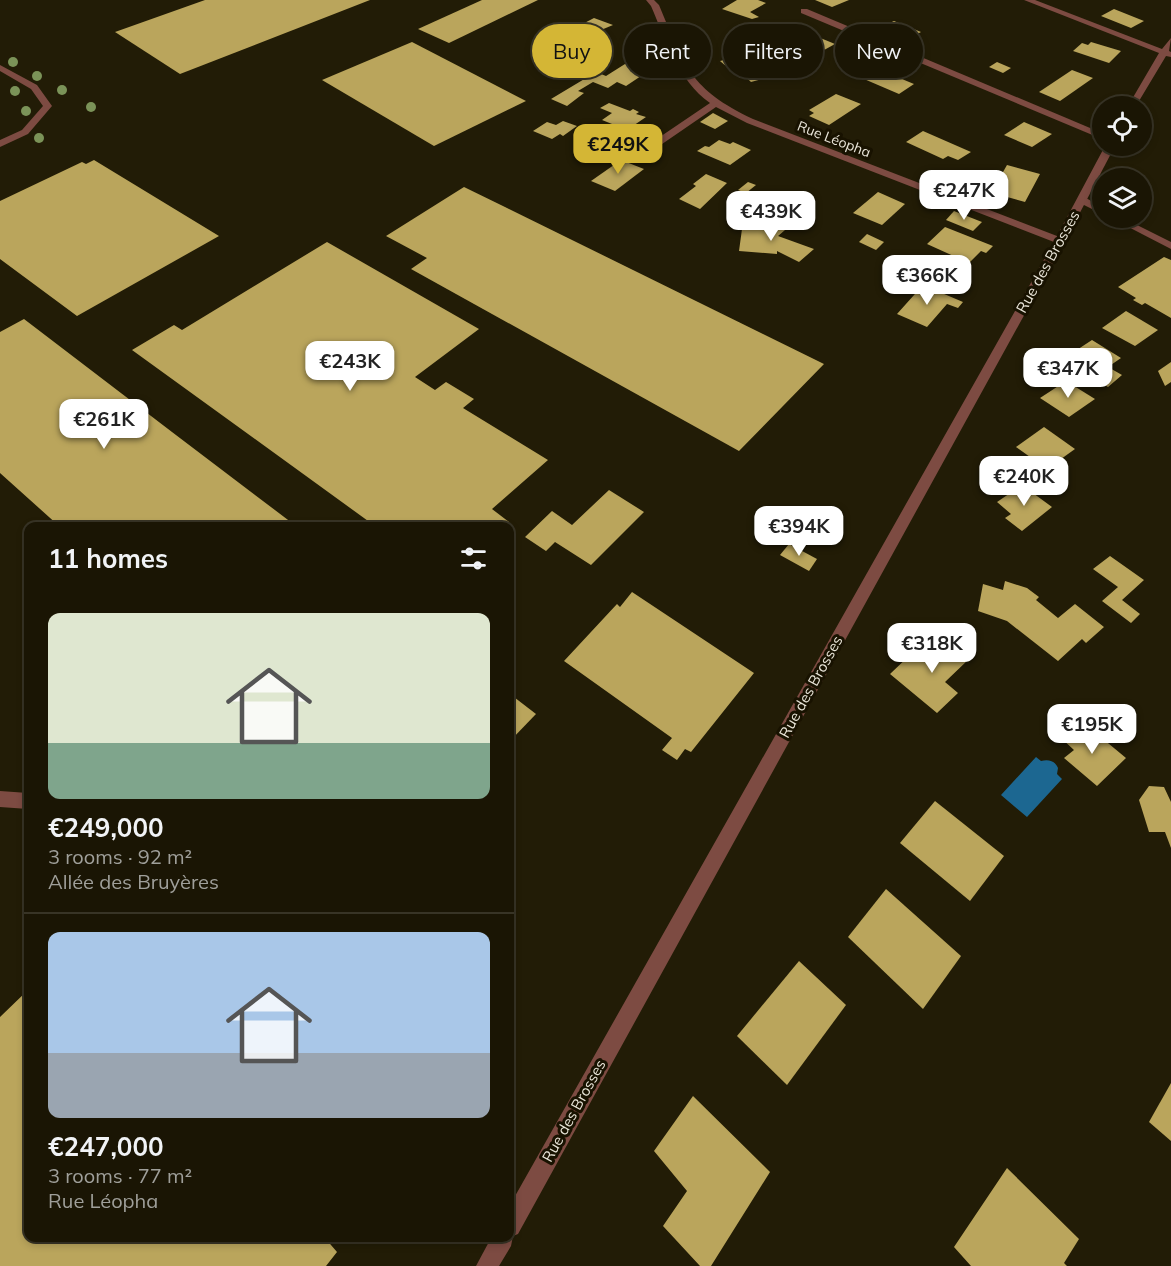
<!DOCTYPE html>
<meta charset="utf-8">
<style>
body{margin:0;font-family:Mulish,sans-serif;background:#231e0e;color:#f1f3f6;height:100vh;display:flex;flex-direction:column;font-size:22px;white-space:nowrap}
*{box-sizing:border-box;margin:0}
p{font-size:20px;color:#9f9f9a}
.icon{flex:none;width:33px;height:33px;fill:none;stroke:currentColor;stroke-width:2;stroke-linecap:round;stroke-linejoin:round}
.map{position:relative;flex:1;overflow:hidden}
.side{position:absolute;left:24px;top:522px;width:490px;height:720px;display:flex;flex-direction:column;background:#1a1504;border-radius:12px;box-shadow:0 3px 9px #0003,0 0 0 2px #383426}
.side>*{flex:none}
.banner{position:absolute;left:532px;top:24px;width:548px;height:54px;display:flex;gap:12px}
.fabs{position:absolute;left:1092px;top:96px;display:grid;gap:12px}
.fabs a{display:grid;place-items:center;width:60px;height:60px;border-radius:50%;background:#1a1504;box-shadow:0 3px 9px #0003,0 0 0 2px #383426;font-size:30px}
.price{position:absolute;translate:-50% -51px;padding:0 14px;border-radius:12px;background:#fff;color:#222;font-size:20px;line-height:39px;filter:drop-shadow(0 2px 3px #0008)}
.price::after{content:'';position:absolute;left:50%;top:36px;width:18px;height:14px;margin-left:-9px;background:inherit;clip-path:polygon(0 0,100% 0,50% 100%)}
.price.active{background:#d4b635;color:#111}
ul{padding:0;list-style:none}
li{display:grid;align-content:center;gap:12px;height:318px;padding:0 24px}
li+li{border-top:2px solid #383426}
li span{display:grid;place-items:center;height:186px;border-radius:12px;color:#555}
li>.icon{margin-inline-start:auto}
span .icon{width:108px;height:108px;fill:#fffc;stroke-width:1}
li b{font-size:26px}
h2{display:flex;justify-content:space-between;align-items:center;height:72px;padding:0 24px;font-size:26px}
.tag{padding:0 21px;border-radius:27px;background:#1a1504;box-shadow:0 3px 9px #0003,0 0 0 2px #383426;font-size:21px;line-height:54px}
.tag.active{background:#d4b635;color:#111}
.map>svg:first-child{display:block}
.water{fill:#1c6791}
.building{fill:#baa55c}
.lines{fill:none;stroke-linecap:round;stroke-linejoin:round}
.service{fill:#7d4b42;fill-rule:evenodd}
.minor{fill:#7d4b42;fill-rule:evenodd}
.tree{fill:#7b9358}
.labels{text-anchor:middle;stroke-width:6;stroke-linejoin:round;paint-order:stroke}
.far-street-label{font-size:14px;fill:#eae6d9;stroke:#181200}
.street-label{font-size:15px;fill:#eae6d9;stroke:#181200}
</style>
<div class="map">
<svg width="1171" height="1266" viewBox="0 0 1171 1266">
<rect width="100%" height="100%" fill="#221c06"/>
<path class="water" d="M1036,757L1041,761C1049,759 1055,761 1058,768L1057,774L1062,779L1027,817L1001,795Z"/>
<g class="building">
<polygon points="205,0 370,0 180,74 115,32"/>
<polygon points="482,0 538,0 449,43 418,29"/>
<polygon points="737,0 758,0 766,3 750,12 759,17 752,19 722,9"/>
<polygon points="815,0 849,0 832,7"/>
<polygon points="1114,9 1144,21 1131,28 1101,16"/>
<polygon points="594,18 613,25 589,35 573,29"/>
<polygon points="894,21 921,32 908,39 901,39 892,35 895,33 881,27"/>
<polygon points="562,35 588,46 569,57 543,45"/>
<polygon points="813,35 835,44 815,55 794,46"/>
<polygon points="412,42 526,101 434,146 322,80"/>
<polygon points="1091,42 1121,51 1109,63 1073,51 1082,43 1088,45"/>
<polygon points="744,55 770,77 751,82 746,77 740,78 720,61"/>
<polygon points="997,62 1011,68 1003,73 989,67"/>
<polygon points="625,64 647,72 626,86 617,82 608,88 593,82 578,91 584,93 567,106 551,99 596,72 606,76"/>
<polygon points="880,70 914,84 899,94 864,79"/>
<polygon points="1072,70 1093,78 1060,101 1039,92"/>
<polygon points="836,94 861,104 829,125 809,116 814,113 809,110"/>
<polygon points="609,103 630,111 633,109 639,112 636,114 646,117 627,130 602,120 612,113 600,108"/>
<polygon points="713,113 728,121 715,129 700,122"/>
<polygon points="563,121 577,126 563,136 560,134 552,139 533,131 547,122 556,125"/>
<polygon points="1024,122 1052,134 1032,147 1004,135"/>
<polygon points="923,131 971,152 958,160 948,156 943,159 906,142"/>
<polygon points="719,140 730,144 733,142 751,150 730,165 697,151 705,146 709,147"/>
<polygon points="94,160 219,236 77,316 0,259 0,201 82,162 86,164"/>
<polygon points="621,160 644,169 615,191 591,181"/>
<polygon points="1007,165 1040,174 1025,202 1000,195 1003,189 995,186"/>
<polygon points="706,174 727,183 700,209 679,199 696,186 693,184"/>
<polygon points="748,182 756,185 746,193 738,190"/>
<polygon points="464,187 505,207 824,364 739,451 411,269 427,258 386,236"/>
<polygon points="878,192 905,204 882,225 853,213"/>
<polygon points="954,211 982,222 973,231 946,220"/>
<polygon points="763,220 785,230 778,236 814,249 799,262 777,251 777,254 739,251 742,229 751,230"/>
<polygon points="945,227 993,246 986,253 981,251 969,263 927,244"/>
<polygon points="867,234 884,242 876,250 859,242"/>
<polygon points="327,242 479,329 415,377 435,390 446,382 474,399 463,408 548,460 492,509 509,522 504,526 375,526 132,350 174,325 182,330"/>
<polygon points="1164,257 1171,260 1171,318 1145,303 1142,305 1133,300 1136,298 1118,287"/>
<polygon points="923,285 963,302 958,308 947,304 927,327 897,314"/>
<polygon points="1126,311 1158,330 1135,346 1102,328"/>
<polygon points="24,319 172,432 296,526 59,526 0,473 0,332"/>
<polygon points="1092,340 1121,358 1108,367 1122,375 1108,387 1063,359"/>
<polygon points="1171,362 1171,382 1165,386 1158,371"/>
<polygon points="1066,381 1095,399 1069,417 1040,398"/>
<polygon points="1044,427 1075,449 1047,469 1016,447"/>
<polygon points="1022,485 1052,507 1022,531 1005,518 1011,514 997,502"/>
<polygon points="609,490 644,512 591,565 555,542 546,551 525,537 552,511 572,525"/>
<polygon points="789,544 817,559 809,571 780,555"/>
<polygon points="1110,556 1144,580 1122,600 1140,614 1131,623 1102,601 1118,587 1093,569"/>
<polygon points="1005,581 1027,588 1039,597 1036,600 1058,618 1075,604 1104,627 1086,643 1082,639 1058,661 1007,621 978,611 983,584 1003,590"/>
<polygon points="632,592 754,673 691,752 685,749 677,760 662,750 672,738 564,661 617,604 620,607"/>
<polygon points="941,637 969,659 945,682 958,693 937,713 890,674 911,654 917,659"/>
<polygon points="510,694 536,714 510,741"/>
<polygon points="1079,719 1126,758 1097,786 1064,758 1074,750 1060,737 1064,733 1075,743 1083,734 1073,725"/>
<polygon points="1149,786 1164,787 1171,802 1171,848 1165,832 1149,832 1139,800"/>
<polygon points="935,801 1004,856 970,901 900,843"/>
<polygon points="886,889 961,956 923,1009 848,937"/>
<polygon points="799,961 846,1005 787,1085 737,1036"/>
<polygon points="28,990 28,1238 325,1238 337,1252 326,1266 0,1266 0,1017"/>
<polygon points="1171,1083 1171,1141 1149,1122"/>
<polygon points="693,1096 770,1172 711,1266 700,1266 663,1226 687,1191 654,1151"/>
<polygon points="1007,1168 1079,1239 1064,1263 1067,1266 971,1266 954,1247"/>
</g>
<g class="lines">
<g class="service">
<polygon points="1078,198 1086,198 1102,207 1102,214 1078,202"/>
<polygon points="1111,218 1123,218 1171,242 1171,249"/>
</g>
<g class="minor">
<path d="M646,0H654L659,5C685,67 690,89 753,119L1057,236L1105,146H1115L1065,241L518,1234L513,1236L511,1246L499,1266H476L491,1238H510V1205L1054,242L747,123L716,107L649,153H643L605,137V133H611L645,147L710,103C678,80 666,41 651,6Z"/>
<polygon points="1024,0 1035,0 1162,49 1171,38 1169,51 1171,52 1171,57 1166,56 1136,106 1128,106 1159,53"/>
<polygon points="801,9 807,9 1102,133 1102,139 801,13"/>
<polygon points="0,65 37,85 52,106 28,134 0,147 0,140 22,130 43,106 31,89 0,71"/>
<polygon points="0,791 28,793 28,809 0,807"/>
</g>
</g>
<g class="tree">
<circle cx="13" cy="62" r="5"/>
<circle cx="37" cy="76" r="5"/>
<circle cx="62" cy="90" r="5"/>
<circle cx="15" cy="91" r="5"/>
<circle cx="91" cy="107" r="5"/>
<circle cx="26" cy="111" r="5"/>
<circle cx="39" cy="138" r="5"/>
</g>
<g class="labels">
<g class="far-street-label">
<text transform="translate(834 139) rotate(21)" y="5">Rue Léopha</text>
</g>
<g class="street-label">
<text transform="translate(1048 262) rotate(-61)" y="5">Rue des Brosses</text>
<text transform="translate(811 687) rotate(-61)" y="5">Rue des Brosses</text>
<text transform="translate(574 1111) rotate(-61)" y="5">Rue des Brosses</text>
</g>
</g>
</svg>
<div class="fabs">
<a><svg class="icon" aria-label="locate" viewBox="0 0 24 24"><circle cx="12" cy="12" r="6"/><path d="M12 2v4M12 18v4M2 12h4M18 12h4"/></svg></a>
<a><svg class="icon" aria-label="layers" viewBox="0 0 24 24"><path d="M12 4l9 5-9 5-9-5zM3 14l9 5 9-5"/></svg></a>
</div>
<b class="price active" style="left:618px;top:175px">€249K</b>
<b class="price" style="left:964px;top:221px">€247K</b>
<b class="price" style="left:771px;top:242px">€439K</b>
<b class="price" style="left:927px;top:306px">€366K</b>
<b class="price" style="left:350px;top:392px">€243K</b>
<b class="price" style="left:1068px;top:399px">€347K</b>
<b class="price" style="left:104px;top:450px">€261K</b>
<b class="price" style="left:1024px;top:507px">€240K</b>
<b class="price" style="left:799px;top:557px">€394K</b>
<b class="price" style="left:932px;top:674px">€318K</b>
<b class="price" style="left:1092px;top:755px">€195K</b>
<div class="banner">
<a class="tag active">Buy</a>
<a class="tag">Rent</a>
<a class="tag">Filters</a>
<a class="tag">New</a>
</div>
<section class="side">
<h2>11 homes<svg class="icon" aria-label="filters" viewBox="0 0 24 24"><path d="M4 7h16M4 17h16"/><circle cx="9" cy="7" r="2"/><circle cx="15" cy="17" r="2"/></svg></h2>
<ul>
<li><span style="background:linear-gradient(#dfe7d0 70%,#7fa58c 0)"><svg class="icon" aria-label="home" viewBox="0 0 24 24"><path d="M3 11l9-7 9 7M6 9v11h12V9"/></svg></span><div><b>€249,000</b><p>3 rooms · 92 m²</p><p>Allée des Bruyères</p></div></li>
<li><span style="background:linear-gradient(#a9c7e8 65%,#9aa5b1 0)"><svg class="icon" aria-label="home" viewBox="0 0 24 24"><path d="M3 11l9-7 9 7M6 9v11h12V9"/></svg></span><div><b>€247,000</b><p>3 rooms · 77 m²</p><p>Rue Léopha</p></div></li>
</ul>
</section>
</div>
